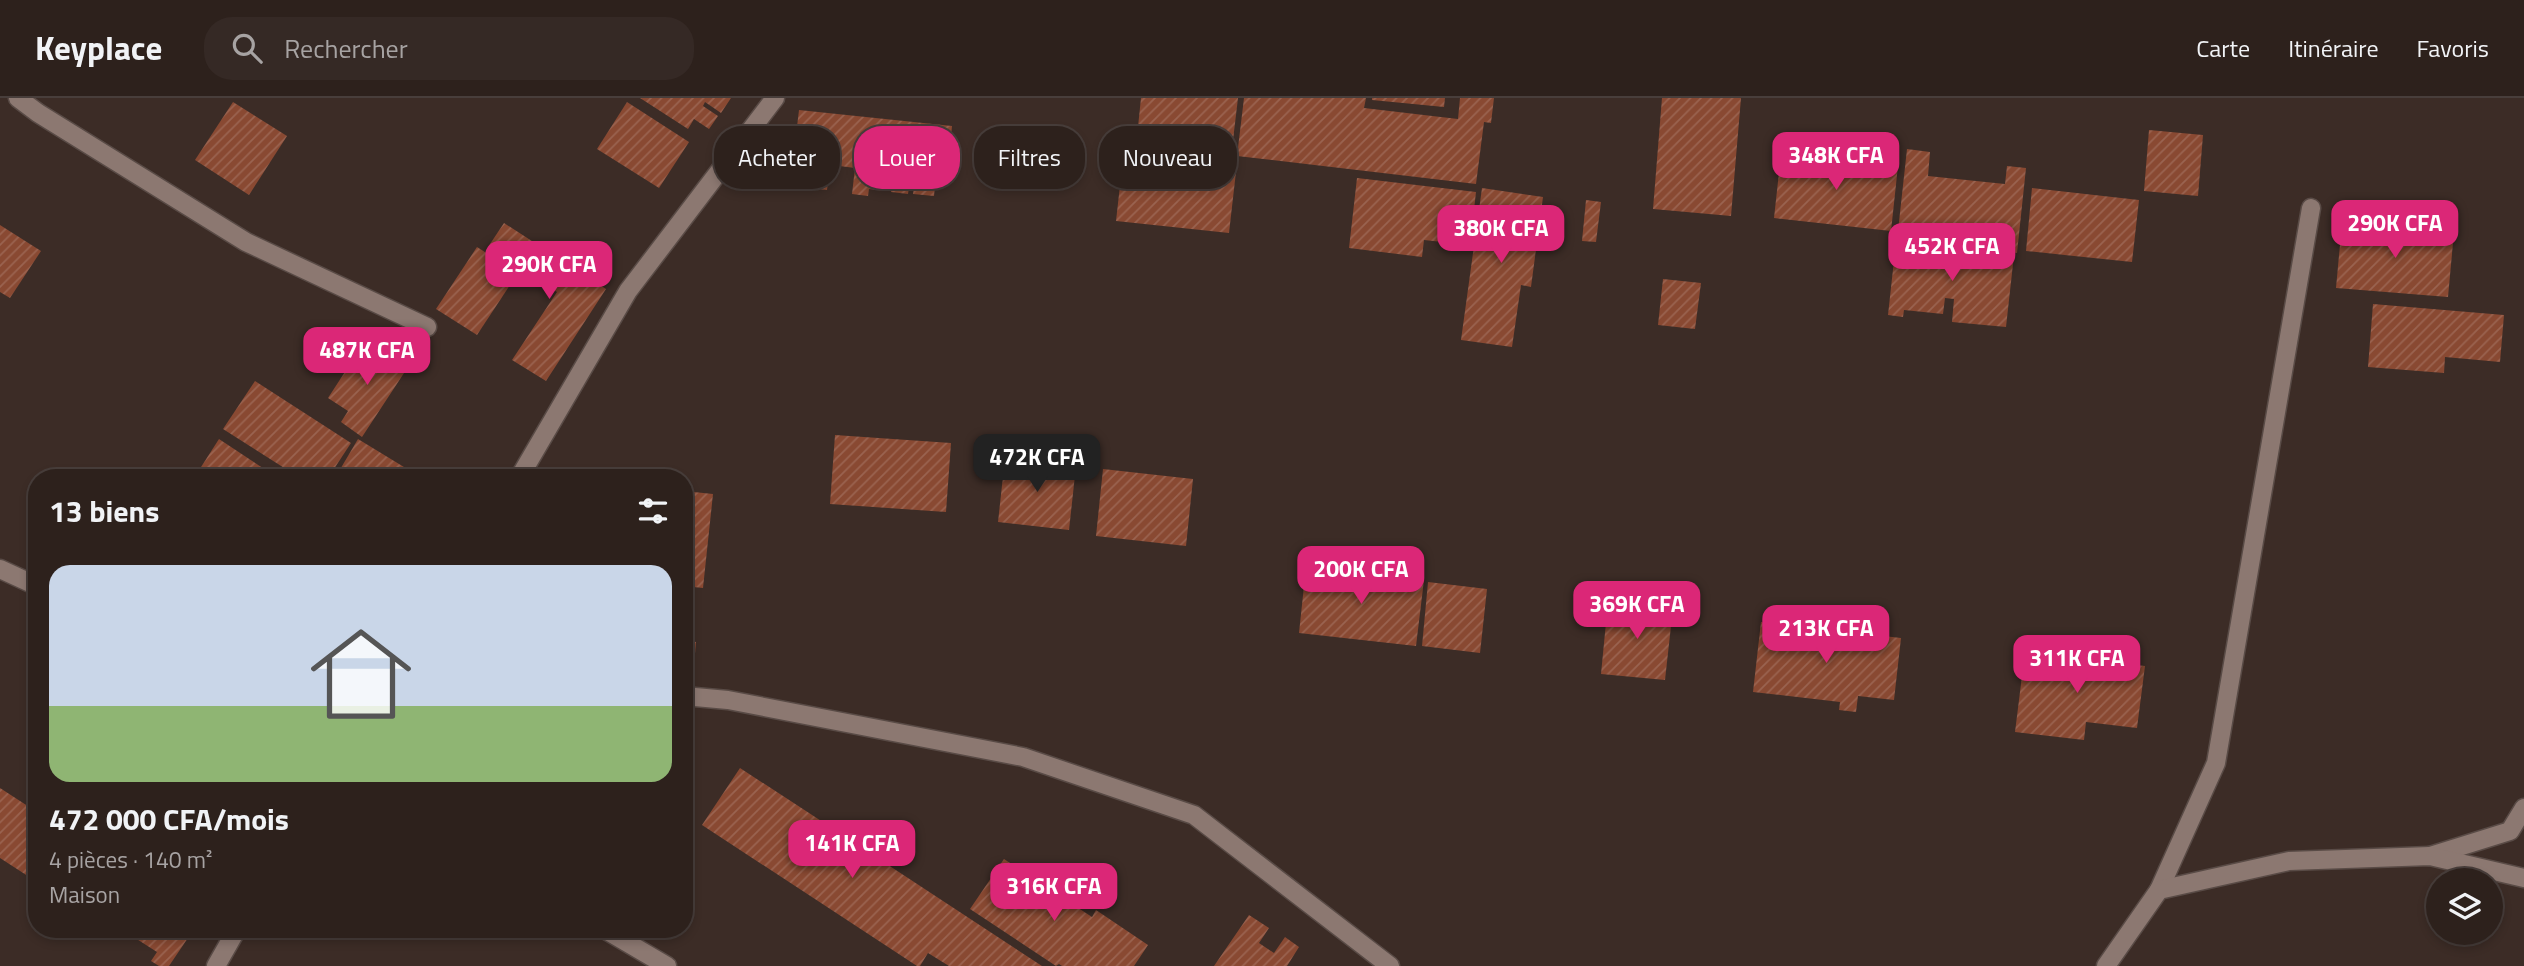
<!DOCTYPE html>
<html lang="fr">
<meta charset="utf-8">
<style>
body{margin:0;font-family:"Titillium Web",sans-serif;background:#352925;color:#f1f3f6;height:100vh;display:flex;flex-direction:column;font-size:26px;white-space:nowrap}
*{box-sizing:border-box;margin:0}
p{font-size:23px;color:#a7a3a3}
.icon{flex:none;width:38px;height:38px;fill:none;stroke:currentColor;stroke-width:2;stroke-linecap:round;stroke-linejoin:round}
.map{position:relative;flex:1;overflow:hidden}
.side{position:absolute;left:28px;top:371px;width:665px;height:469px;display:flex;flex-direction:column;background:#2d211c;border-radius:28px;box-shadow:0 4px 10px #0003,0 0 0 2px #483e3b}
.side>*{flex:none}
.hud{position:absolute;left:714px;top:28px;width:665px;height:63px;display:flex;gap:14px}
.tools{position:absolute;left:2426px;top:770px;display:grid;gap:14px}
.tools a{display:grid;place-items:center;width:77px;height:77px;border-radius:50%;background:#2d211c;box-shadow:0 4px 10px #0003,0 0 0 2px #483e3b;font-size:35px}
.price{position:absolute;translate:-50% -60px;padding:0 16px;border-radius:14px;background:#db2777;color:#fff;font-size:23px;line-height:46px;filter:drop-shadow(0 2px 4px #0008)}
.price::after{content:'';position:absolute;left:50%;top:42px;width:21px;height:16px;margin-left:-10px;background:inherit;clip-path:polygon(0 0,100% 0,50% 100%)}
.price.on{background:#222;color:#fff}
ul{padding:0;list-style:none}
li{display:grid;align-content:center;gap:14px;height:371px;padding:0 21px}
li+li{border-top:2px solid #483e3b}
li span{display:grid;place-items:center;height:217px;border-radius:21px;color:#555}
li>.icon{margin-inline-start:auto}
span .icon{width:126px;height:126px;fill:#fffc;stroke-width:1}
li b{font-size:30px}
h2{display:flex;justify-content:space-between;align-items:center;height:84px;padding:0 21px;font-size:30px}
.tag{padding:0 24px;border-radius:28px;background:#2d211c;box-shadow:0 4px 10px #0003,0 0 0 2px #483e3b;font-size:24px;line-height:63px}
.tag.on{background:#db2777;color:#fff}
header{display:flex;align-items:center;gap:42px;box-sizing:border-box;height:98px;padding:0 35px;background:#2d211c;border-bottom:2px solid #483e3b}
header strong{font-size:33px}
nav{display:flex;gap:38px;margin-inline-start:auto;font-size:24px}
.search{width:490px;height:63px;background:#352925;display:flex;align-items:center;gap:18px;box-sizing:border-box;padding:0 24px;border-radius:28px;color:#a7a3a3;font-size:26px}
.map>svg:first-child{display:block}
.building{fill:url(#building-hatch)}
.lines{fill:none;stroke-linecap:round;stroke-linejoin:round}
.minor-casing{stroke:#594b46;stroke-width:21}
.minor{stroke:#8c7871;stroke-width:18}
</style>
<header>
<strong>Keyplace</strong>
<div class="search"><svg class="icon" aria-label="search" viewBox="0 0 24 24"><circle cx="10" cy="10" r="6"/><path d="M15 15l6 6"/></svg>Rechercher</div>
<nav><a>Carte</a><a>Itinéraire</a><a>Favoris</a></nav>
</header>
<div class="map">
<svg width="2524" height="868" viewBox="0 0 2524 868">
<defs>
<pattern id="building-hatch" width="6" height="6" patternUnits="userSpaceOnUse" patternTransform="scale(1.75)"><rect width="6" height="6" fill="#894932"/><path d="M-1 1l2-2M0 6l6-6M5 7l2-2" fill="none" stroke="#9a6350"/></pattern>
</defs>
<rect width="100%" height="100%" fill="#3c2c26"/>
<g class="building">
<polygon points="640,0 731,0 721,15 705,4 703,8 718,18 709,31 694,21 688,31"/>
<polygon points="1141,0 1238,0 1231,59 1136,48"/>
<polygon points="1244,0 1366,0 1364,10 1458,21 1460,0 1494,0 1491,25 1484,24 1476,86 1237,58"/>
<polygon points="1372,0 1445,0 1444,9 1372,2"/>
<polygon points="1662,0 1741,0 1731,118 1653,111"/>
<polygon points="233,4 287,38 249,97 195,62"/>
<polygon points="627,4 689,44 659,90 597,51"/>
<polygon points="799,12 952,28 947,80 936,78 934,98 913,96 916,76 911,76 908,96 891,94 893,74 886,73 884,93 869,91 868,98 852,96 855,70 793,62"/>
<polygon points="2149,32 2203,37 2198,98 2144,93"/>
<polygon points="1907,51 1930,54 1928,78 2005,86 2007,68 2026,70 2017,155 1897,142"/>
<polygon points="1124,52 1237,65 1229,135 1116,123"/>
<polygon points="1781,56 1898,68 1891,133 1774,120"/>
<polygon points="795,66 811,68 808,90 793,88"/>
<polygon points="814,68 830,70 827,92 811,90"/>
<polygon points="1357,80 1476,94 1470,147 1424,142 1422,159 1349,150"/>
<polygon points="1482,90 1543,99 1531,189 1521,187 1512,249 1461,242"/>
<polygon points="2032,90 2139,102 2132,164 2026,153"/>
<polygon points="1586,102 1601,104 1596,144 1582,143"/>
<polygon points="504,125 606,191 546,283 512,262 557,194 488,149"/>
<polygon points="2342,125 2454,134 2448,199 2336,190"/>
<polygon points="0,127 41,153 10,200 0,194"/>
<polygon points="1896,144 2014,157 2006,229 1952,224 1954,201 1945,200 1943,216 1904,212 1903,219 1888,217"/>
<polygon points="477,149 518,175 477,237 436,211"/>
<polygon points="1663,181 1701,185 1695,231 1658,227"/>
<polygon points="2373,206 2504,217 2500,264 2445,259 2444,275 2368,269"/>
<polygon points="365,243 408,269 362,339 341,324 348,313 328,300"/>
<polygon points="255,283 351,345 328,380 300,380 223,331"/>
<polygon points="835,337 951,345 946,414 830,406"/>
<polygon points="219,341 278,380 194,380"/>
<polygon points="358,341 422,380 335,380"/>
<polygon points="1005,360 1076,368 1069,432 998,424"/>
<polygon points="1103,371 1193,381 1186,448 1096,438"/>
<polygon points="684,393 713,396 703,490 684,488"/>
<polygon points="1306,469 1424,482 1416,548 1299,535"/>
<polygon points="1428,484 1487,491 1480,555 1422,548"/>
<polygon points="1608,504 1673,510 1665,582 1601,576"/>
<polygon points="684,509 693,510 689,543 696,544 693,578 684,577"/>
<polygon points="1761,524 1901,540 1894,602 1858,598 1856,614 1839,612 1840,604 1753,594"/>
<polygon points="2025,554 2145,568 2137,630 2086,624 2084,642 2015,634"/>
<polygon points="740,670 806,713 1042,868 949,868 928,855 920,868 917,868 702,727"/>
<polygon points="0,690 37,714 37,784 0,760"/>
<polygon points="1004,761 1092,819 1096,812 1148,847 1134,868 1062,868 1059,866 1056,868 970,811"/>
<polygon points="1249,817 1269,830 1259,845 1274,855 1285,839 1299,849 1287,868 1214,868"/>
<polygon points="121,831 194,831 169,868 159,868 151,863 157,854"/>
</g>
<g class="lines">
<g class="minor-casing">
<g id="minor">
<polyline points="18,0 38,15 246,144 427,229"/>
<polyline points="519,380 628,193 775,0"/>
<polyline points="0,471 37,488"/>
<polyline points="684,598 728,602 1023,659 1194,717 1390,868"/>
<polyline points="2430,758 2510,733 2524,710"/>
<polyline points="2159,792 2216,665 2311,110"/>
<polyline points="604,831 667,868"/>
<polyline points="216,868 237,831"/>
<polyline points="2106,868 2159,792 2289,763 2430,758 2524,780"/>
</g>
</g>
<use href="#minor" class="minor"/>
</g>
</svg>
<div class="tools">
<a><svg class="icon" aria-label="layers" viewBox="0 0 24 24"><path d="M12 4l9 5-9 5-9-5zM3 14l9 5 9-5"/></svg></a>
</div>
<b class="price" style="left:1836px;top:94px">348K CFA</b>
<b class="price" style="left:2395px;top:162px">290K CFA</b>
<b class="price" style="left:1501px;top:167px">380K CFA</b>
<b class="price" style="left:1952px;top:185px">452K CFA</b>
<b class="price" style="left:549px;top:203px">290K CFA</b>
<b class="price" style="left:367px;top:289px">487K CFA</b>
<b class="price on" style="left:1037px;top:396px">472K CFA</b>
<b class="price" style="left:1361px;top:508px">200K CFA</b>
<b class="price" style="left:1637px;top:543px">369K CFA</b>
<b class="price" style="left:1826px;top:567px">213K CFA</b>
<b class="price" style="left:2077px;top:597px">311K CFA</b>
<b class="price" style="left:852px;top:782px">141K CFA</b>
<b class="price" style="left:1054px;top:825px">316K CFA</b>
<div class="hud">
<a class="tag">Acheter</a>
<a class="tag on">Louer</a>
<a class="tag">Filtres</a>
<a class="tag">Nouveau</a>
</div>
<section class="side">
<h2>13 biens<svg class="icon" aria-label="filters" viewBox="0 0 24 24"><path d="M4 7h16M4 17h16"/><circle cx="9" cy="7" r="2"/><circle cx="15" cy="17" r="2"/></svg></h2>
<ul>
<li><span style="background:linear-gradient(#c9d6e8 65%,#8fb573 0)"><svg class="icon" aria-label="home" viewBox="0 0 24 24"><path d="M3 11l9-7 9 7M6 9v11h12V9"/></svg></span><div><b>472 000 CFA/mois</b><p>4 pièces · 140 m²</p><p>Maison</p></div></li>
</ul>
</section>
</div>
